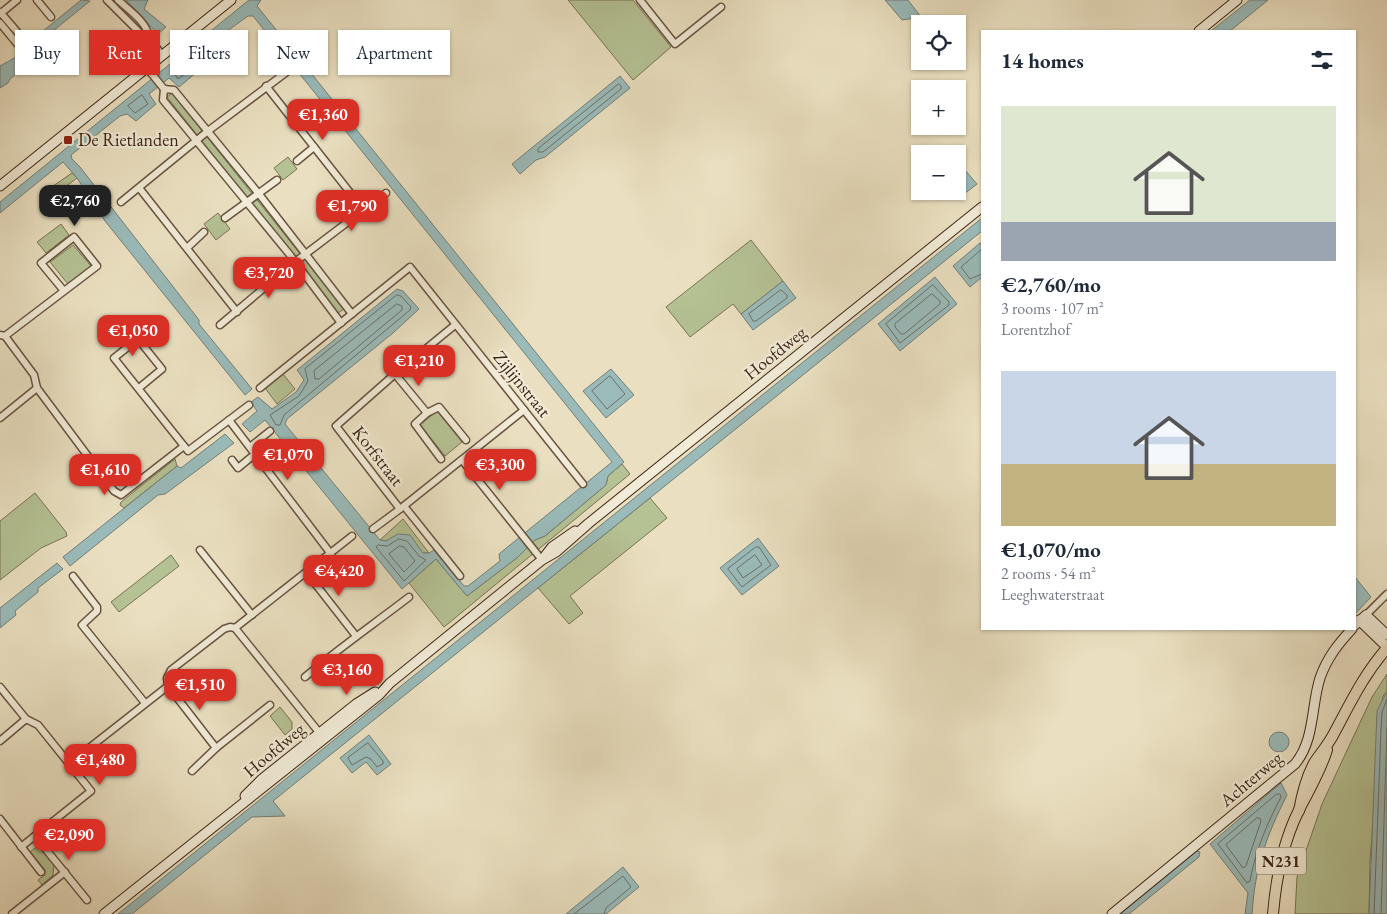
<!DOCTYPE html>
<meta charset="utf-8">
<style>
body{margin:0;font-family:"EB Garamond",serif;background:#f2f2f3;color:#1f2937;height:100vh;display:flex;flex-direction:column;font-size:19px;white-space:nowrap}
*{box-sizing:border-box;margin:0}
p{font-size:16px;color:#747a83}
.icon{flex:none;width:28px;height:28px;fill:none;stroke:currentColor;stroke-width:2;stroke-linecap:round;stroke-linejoin:round}
.map{position:relative;flex:1;overflow:hidden}
.drawer{position:absolute;left:981px;top:30px;width:375px;height:600px;display:flex;flex-direction:column;background:#fff;border-radius:0px;box-shadow:0 1px 4px #0004}
.drawer>*{flex:none}
.top-card{position:absolute;left:15px;top:30px;width:475px;height:45px;display:flex;gap:10px}
.tools{position:absolute;left:911px;top:15px;display:grid;gap:10px}
.tools a{display:grid;place-items:center;width:55px;height:55px;border-radius:0px;background:#fff;box-shadow:0 1px 4px #0004;font-size:25px}
.price{position:absolute;translate:-50% -42px;padding:0 11px;border-radius:10px;background:#d93025;color:#fff;font-size:16px;line-height:32px;filter:drop-shadow(0 1px 2px #0008)}
.price::after{content:'';position:absolute;left:50%;top:30px;width:15px;height:11px;margin-left:-8px;background:inherit;clip-path:polygon(0 0,100% 0,50% 100%)}
.price.on{background:#222;color:#fff}
ul{padding:0;list-style:none}
li{display:grid;align-content:center;gap:10px;height:265px;padding:0 20px}
li span{display:grid;place-items:center;height:155px;border-radius:0px;color:#555}
li>.icon{margin-inline-start:auto}
span .icon{width:90px;height:90px;fill:#fffc;stroke-width:1}
li b{font-size:21px}
h2{display:flex;justify-content:space-between;align-items:center;height:60px;padding:0 20px;font-size:21px}
.pill{padding:0 18px;border-radius:0px;background:#fff;box-shadow:0 1px 4px #0004;font-size:18px;line-height:45px}
.pill.on{background:#d93025;color:#fff}
.map>svg:first-child{display:block}
.green{fill:#b5c294;stroke:#787354}
.water{fill:#9abbba;stroke:#747f78}
.lines{fill:none;stroke-linecap:round;stroke-linejoin:round}
.shore{stroke:#6b7068;stroke-width:1}
.street-casing{stroke:#685340;stroke-width:9}
.secondary-casing{stroke:#3c2415;stroke-width:11}
.primary-casing{stroke:#3c2415;stroke-width:12}
.street{stroke:#f1ebd7;stroke-width:6}
.secondary{stroke:#f1ebd7;stroke-width:9}
.primary{stroke:#eae0c1;stroke-width:10}
.poi-dot{fill:#8f2418;stroke:#f1ebd7;stroke-width:2}
.labels{text-anchor:middle;stroke-width:4.5;stroke-linejoin:round;paint-order:stroke}
.shield{fill:#f1ebd7;stroke:#72604f;stroke-width:1}
.shield-label{font-size:16px;font-weight:bold;fill:#3c2415}
.poi-label{font-size:18px;fill:#3c2415;stroke:#f1ebd7;text-anchor:start}
.street-label{font-size:18px;fill:#3c2415;stroke:#f1ebd7}
</style>
<div class="map">
<svg width="1387" height="914" viewBox="0 0 1387 914">
<rect width="100%" height="100%" fill="#eae0c1"/>
<filter id="stains"><feTurbulence type="fractalNoise" baseFrequency=".004" numOctaves="4"/><feColorMatrix values="0 0 0 0 .2 0 0 0 0 .09 0 0 0 0 .02 0 0 0 .5 -.17"/></filter>
<radialGradient id="worn" r=".72"><stop offset=".6" stop-color="#630" stop-opacity="0"/><stop offset="1" stop-color="#630" stop-opacity=".3"/></radialGradient>
<g class="green">
<polygon points="568,0 633,0 671,47 633,80"/>
<polygon points="172,93 344,309 338,313 167,97"/>
<polygon points="288,157 297,169 283,180 274,168"/>
<polygon points="72,173 77,178 48,200 43,193"/>
<polygon points="218,213 230,229 216,240 204,224"/>
<polygon points="61,224 69,235 46,253 37,242"/>
<polygon points="751,240 783,281 741,314 733,304 690,337 666,307"/>
<polygon points="73,245 91,266 68,284 50,262"/>
<polygon points="283,374 295,389 277,404 265,388"/>
<polygon points="437,411 462,442 445,456 420,425"/>
<polygon points="175,459 177,466 124,508 120,505 121,502"/>
<polygon points="622,464 630,474 444,627 409,583 436,559 467,596 518,557 535,540 545,536 606,485 608,476"/>
<polygon points="35,493 66,532 67,536 41,548 0,580 0,521"/>
<polygon points="650,498 667,518 570,596 583,613 569,624 538,588"/>
<polygon points="403,519 429,553 423,553 397,535 386,541 380,540"/>
<polygon points="171,555 179,566 119,612 111,602"/>
<polygon points="1387,674 1387,691 1383,696 1370,861 1369,914 1295,914 1297,877 1322,804 1372,697"/>
<polygon points="280,707 292,722 292,729 285,735 270,716"/>
<polygon points="39,845 54,865 53,875 42,885 38,880 45,875 45,870 30,852"/>
</g>
<g class="water">
<path d="M81,0L90,1L48,35L54,43L10,79L8,83L0,88V66C10,60 28,53 32,40Z"/>
<polygon points="126,0 148,0 144,9 166,27 158,34"/>
<polygon points="249,0 261,0 257,6 624,462 608,476 606,485 545,536 535,540 518,557 467,596 436,559 402,589 265,420 250,432 242,424 257,411 251,402 258,397 272,409 296,392 304,380 297,370 397,289 403,291 419,309 393,333 287,419 285,424 380,540 386,541 398,534 410,535 423,553 429,553 434,550 464,586 468,586 500,561 499,554 612,462 253,16 248,16 198,52 196,58 203,67 179,87 169,78 149,94 156,104 136,121 127,114 120,116 71,155 72,159 80,167 199,320 199,324 252,389 245,395 105,221 77,178 63,162 0,213 0,202"/>
<polygon points="885,0 908,0 921,17 902,20"/>
<polygon points="1250,0 1268,0 1230,31 1211,31"/>
<polygon points="620,76 630,88 545,157 536,160 520,174 512,164"/>
<polygon points="958,162 977,184 959,198 953,191 958,191"/>
<polygon points="982,218 982,231 273,801 285,816 252,817 132,914 118,914"/>
<polygon points="980,243 982,246 982,277 970,287 953,266"/>
<polygon points="935,277 957,304 900,351 878,324"/>
<polygon points="783,281 796,298 753,330 741,314"/>
<polygon points="611,369 634,395 606,418 583,391"/>
<polygon points="225,434 234,443 165,494 158,495 70,566 63,557 177,466 181,468"/>
<polygon points="758,538 779,566 742,595 720,568"/>
<polygon points="57,563 63,569 38,588 38,592 15,611 16,615 0,628 0,608"/>
<polygon points="1355,577 1371,597 1355,614"/>
<polygon points="1387,691 1387,914 1369,914 1377,711"/>
<circle cx="1279" cy="742" r="10"/>
<polygon points="369,735 391,764 377,775 366,762 352,773 340,758"/>
<path d="M1281,783L1287,795C1266,837 1255,867 1252,914H1245L1248,893L1210,844Z"/>
<polygon points="1197,851 1200,852 1199,857 1129,914 1120,914"/>
<polygon points="623,867 639,887 606,914 566,914"/>
</g>
<g class="lines">
<g class="shore">
<polygon points="189,57 195,67 178,79 172,70"/>
<polygon points="619,84 621,86 621,89 543,152 538,152 538,149"/>
<polygon points="142,95 148,104 135,113 128,106"/>
<polyline points="982,249 961,267 970,279 982,274"/>
<polygon points="933,285 949,302 949,305 900,343 886,324"/>
<polygon points="781,290 787,295 787,298 756,321 753,321 749,314"/>
<polygon points="932,294 940,301 940,304 904,334 901,334 895,327 895,324"/>
<polygon points="397,295 401,296 411,307 410,310 284,415 280,425 276,425 270,415 299,396 308,381 305,369"/>
<polygon points="397,304 402,306 402,310 319,379 315,379 314,371"/>
<polygon points="610,376 625,394 607,409 592,391"/>
<polygon points="399,539 407,541 419,556 426,560 404,581 376,547 378,545 387,546"/>
<polygon points="400,546 404,547 415,561 404,572 389,554"/>
<polygon points="756,547 759,547 771,565 742,587 728,569"/>
<polygon points="755,555 762,565 743,578 737,569"/>
<polygon points="368,743 383,761 383,764 377,767 371,759 366,757 352,765 348,758"/>
<path d="M1277,794H1280L1281,797C1267,824 1255,851 1250,881L1247,883L1218,844Z"/>
<polygon points="1257,818 1260,818 1261,821 1246,866 1243,868 1226,845"/>
<polyline points="574,914 623,876 631,887 606,908 604,914"/>
<polyline points="1374,914 1381,730 1382,712 1387,699"/>
<polyline points="1381,914 1387,728"/>
</g>
<g class="street-casing">
<g id="street">
<polyline points="37,0 51,17"/>
<polyline points="107,0 140,33 149,38 162,55"/>
<path d="M118,0C129,10 148,23 149,38"/>
<polyline points="640,0 675,44 721,7"/>
<polyline points="0,12 25,41 19,46 0,23"/>
<polyline points="0,14 17,0"/>
<polyline points="147,68 164,89"/>
<polyline points="266,86 363,209"/>
<polyline points="297,161 314,147"/>
<polyline points="140,189 237,312"/>
<polyline points="121,202 208,131 292,68"/>
<polyline points="225,218 277,180"/>
<polyline points="187,248 204,232"/>
<polyline points="341,323 290,255 163,100 164,89 174,90 259,194 352,314"/>
<polyline points="220,325 295,262 386,193"/>
<polyline points="0,335 5,336 34,375 37,388 114,491 121,495 184,446 188,451 249,405"/>
<polyline points="5,336 97,266 74,237 41,263 64,291"/>
<polyline points="395,374 427,413"/>
<polyline points="139,388 162,369 138,339 114,358 184,446"/>
<polyline points="260,388 410,267 583,484"/>
<polyline points="0,418 37,388"/>
<polyline points="229,420 331,554"/>
<polyline points="250,447 270,431"/>
<polyline points="441,459 415,424 427,413 439,407 466,440"/>
<polyline points="232,460 238,468 255,454"/>
<polyline points="462,460 542,560"/>
<polyline points="404,506 460,576"/>
<polyline points="400,509 524,410"/>
<polyline points="373,529 400,509 336,426 395,374 455,325"/>
<polyline points="200,550 252,615"/>
<polyline points="306,572 356,636"/>
<polyline points="73,576 97,607 97,611 82,625 145,703"/>
<polyline points="1366,615 1387,594"/>
<polyline points="235,628 322,736"/>
<path d="M305,677C339,648 374,624 409,597"/>
<polyline points="168,686 216,748"/>
<polyline points="0,687 26,719 38,725 91,791 21,847"/>
<polyline points="0,741 26,719"/>
<polyline points="70,763 168,686 167,678 171,670 224,629 230,627 235,628 352,536"/>
<polyline points="192,771 216,748 270,705"/>
<polyline points="0,819 41,872"/>
<polyline points="35,836 87,900"/>
<polyline points="12,914 65,872"/>
</g>
</g>
<g class="secondary-casing">
<g id="secondary">
<polyline points="1199,31 1237,0"/>
<polyline points="0,186 231,0"/>
<polyline points="545,556 552,547 575,531"/>
<polyline points="1359,620 1387,647"/>
<polyline points="1355,625 1366,615 1387,635"/>
<polyline points="245,796 262,779 356,704 375,692"/>
<polyline points="104,914 379,695 390,683 542,560 556,552 589,523 982,207"/>
<path d="M1112,914L1295,764C1315,740 1311,706 1320,678C1327,658 1338,644 1352,629"/>
</g>
</g>
<g class="primary-casing">
<g id="primary">
<path d="M1299,811C1302,794 1306,778 1314,763C1320,754 1327,746 1332,737C1349,706 1363,675 1387,648"/>
<path d="M1273,914C1276,878 1283,842 1299,810C1309,790 1320,772 1327,750"/>
</g>
</g>
<use href="#street" class="street"/>
<use href="#secondary" class="secondary"/>
<use href="#primary" class="primary"/>
</g>
<rect class="poi-dot" x="63" y="135" width="10" height="10" rx="2.5"/>
<g class="labels">
<rect class="shield" x="1256" y="847.5" width="50" height="27" rx="4"/>
<g class="shield-label">
<text x="1281" y="867">N231</text>
</g>
<g class="poi-label">
<text x="78" y="146">De Rietlanden</text>
</g>
<g class="street-label">
<text transform="translate(775 353) rotate(-39)" y="6">Hoofdweg</text>
<text transform="translate(522 384) rotate(51)" y="6">Zijlijnstraat</text>
<text transform="translate(378 456) rotate(52)" y="6">Korfstraat</text>
<text transform="translate(274 750) rotate(-40)" y="6">Hoofdweg</text>
<text transform="translate(1251 779) rotate(-40)" y="6">Achterweg</text>
</g>
</g>
<rect width="100%" height="100%" filter="url(#stains)"/>
<rect width="100%" height="100%" fill="url(#worn)"/>
</svg>
<div class="tools">
<a><svg class="icon" aria-label="locate" viewBox="0 0 24 24"><circle cx="12" cy="12" r="6"/><path d="M12 2v4M12 18v4M2 12h4M18 12h4"/></svg></a>
<a>+</a>
<a>−</a>
</div>
<b class="price" style="left:323px;top:141px">€1,360</b>
<b class="price on" style="left:75px;top:227px">€2,760</b>
<b class="price" style="left:352px;top:232px">€1,790</b>
<b class="price" style="left:269px;top:299px">€3,720</b>
<b class="price" style="left:133px;top:357px">€1,050</b>
<b class="price" style="left:419px;top:387px">€1,210</b>
<b class="price" style="left:288px;top:481px">€1,070</b>
<b class="price" style="left:500px;top:491px">€3,300</b>
<b class="price" style="left:105px;top:496px">€1,610</b>
<b class="price" style="left:339px;top:597px">€4,420</b>
<b class="price" style="left:347px;top:696px">€3,160</b>
<b class="price" style="left:200px;top:711px">€1,510</b>
<b class="price" style="left:100px;top:786px">€1,480</b>
<b class="price" style="left:69px;top:861px">€2,090</b>
<div class="top-card">
<a class="pill">Buy</a>
<a class="pill on">Rent</a>
<a class="pill">Filters</a>
<a class="pill">New</a>
<a class="pill">Apartment</a>
</div>
<section class="drawer">
<h2>14 homes<svg class="icon" aria-label="filters" viewBox="0 0 24 24"><path d="M4 7h16M4 17h16"/><circle cx="9" cy="7" r="2"/><circle cx="15" cy="17" r="2"/></svg></h2>
<ul>
<li><span style="background:linear-gradient(#dfe7d0 75%,#9aa5b1 0)"><svg class="icon" aria-label="home" viewBox="0 0 24 24"><path d="M3 11l9-7 9 7M6 9v11h12V9"/></svg></span><div><b>€2,760/mo</b><p>3 rooms · 107 m²</p><p>Lorentzhof</p></div></li>
<li><span style="background:linear-gradient(#c9d6e8 60%,#c2b280 0)"><svg class="icon" aria-label="home" viewBox="0 0 24 24"><path d="M3 11l9-7 9 7M6 9v11h12V9"/></svg></span><div><b>€1,070/mo</b><p>2 rooms · 54 m²</p><p>Leeghwaterstraat</p></div></li>
</ul>
</section>
</div>
